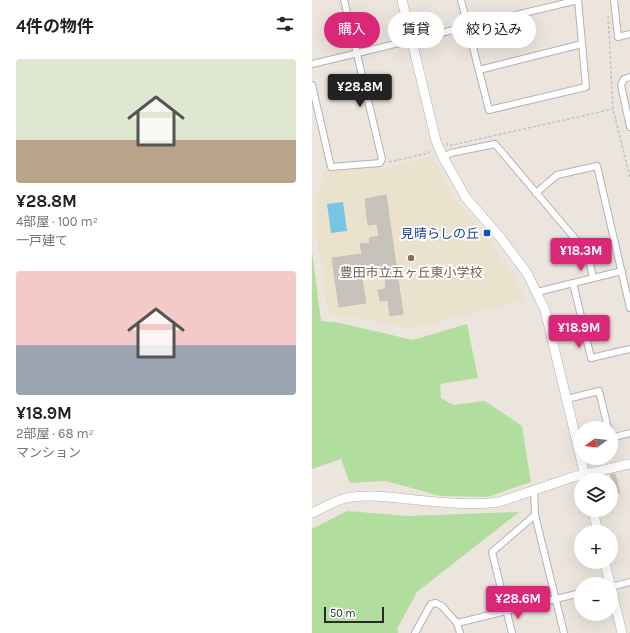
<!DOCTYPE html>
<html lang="ja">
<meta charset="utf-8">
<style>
body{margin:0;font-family:Karla,"Noto Sans JP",sans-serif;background:#f2f2f2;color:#202124;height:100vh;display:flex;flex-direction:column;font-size:15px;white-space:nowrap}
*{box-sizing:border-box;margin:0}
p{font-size:13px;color:#757577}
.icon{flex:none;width:22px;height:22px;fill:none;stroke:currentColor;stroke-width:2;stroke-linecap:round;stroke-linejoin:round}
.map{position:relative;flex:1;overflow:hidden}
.details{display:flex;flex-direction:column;background:#fff;width:312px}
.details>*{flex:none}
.banner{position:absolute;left:12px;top:12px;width:246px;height:36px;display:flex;gap:8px}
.needle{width:26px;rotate:256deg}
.tools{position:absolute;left:262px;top:421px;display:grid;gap:8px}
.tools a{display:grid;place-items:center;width:44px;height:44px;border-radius:50%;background:#fff;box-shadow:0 4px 16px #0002;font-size:20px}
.scale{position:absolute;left:12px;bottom:10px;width:60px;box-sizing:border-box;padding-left:4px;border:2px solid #2a2a2a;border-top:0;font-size:11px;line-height:14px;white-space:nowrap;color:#2a2a2a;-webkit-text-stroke:3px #fff;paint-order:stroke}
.price{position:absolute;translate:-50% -34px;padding:0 9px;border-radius:4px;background:#db2777;color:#fff;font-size:13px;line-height:26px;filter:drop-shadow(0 1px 2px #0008)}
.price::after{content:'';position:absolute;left:50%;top:24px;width:12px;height:9px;margin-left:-6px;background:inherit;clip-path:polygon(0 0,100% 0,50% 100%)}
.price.current{background:#222;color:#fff}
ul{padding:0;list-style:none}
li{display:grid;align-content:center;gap:8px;height:212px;padding:0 16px}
li span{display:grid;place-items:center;height:124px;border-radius:4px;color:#555}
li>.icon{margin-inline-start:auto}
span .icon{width:72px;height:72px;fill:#fffc;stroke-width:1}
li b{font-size:17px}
h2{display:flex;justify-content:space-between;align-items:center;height:48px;padding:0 16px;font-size:17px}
.chip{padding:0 14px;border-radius:18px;background:#fff;box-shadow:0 4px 16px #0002;font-size:14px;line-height:36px}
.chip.current{background:#db2777;color:#fff}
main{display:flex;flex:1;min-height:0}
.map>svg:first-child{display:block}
.education{fill:#ebe2cd}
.green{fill:#b1dd9e}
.water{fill:#78c4e4}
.building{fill:#c6c2bc;stroke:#c6c1b7}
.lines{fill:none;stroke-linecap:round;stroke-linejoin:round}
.street-casing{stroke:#b0b2bc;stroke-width:8}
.secondary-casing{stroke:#b0b2bc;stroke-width:10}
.path{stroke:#c3c3c3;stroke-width:1.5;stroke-dasharray:3 2;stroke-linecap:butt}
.street{stroke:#fff;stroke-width:6}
.secondary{stroke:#fff;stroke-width:9}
.transit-dot{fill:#1a4fb4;stroke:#fff;stroke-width:1.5}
.education-dot{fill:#8d6e63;stroke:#fff;stroke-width:1.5}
.labels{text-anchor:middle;stroke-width:4;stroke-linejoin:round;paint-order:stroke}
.transit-label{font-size:13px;fill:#164399;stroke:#fff;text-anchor:end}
.education-label{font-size:13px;fill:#785e54;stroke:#fff}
</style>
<main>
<section class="details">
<h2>4件の物件<svg class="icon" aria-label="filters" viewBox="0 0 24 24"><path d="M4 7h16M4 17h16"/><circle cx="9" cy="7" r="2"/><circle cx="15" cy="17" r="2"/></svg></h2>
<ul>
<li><span style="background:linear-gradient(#dfe7d0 65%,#b9a48a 0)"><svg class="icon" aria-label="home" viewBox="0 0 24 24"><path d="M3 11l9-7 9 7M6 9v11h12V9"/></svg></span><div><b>¥28.8M</b><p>4部屋 · 100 m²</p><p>一戸建て</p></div></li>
<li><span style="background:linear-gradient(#f6c9c9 60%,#9aa5b1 0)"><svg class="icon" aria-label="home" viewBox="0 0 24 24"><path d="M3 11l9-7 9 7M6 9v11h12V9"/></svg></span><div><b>¥18.9M</b><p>2部屋 · 68 m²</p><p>マンション</p></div></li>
</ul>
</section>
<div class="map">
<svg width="318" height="633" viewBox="0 0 318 633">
<rect width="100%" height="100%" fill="#ebe5dd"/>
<polygon class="education" points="121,156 144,200 203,277 213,300 99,328 16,313 1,209 12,171 73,168"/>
<g class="green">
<polygon points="0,251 9,321 28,323 101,340 155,324 166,378 128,384 129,398 142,405 173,401 210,426 219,482 175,497 129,496 74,481 38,483 29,459 0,469"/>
<polygon points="35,511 96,516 207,512 105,592 85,629 86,633 0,633 0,529"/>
</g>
<polygon class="water" points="31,202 35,231 19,233 15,204"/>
<g class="building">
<polygon points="74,195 91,314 78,316 76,300 68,301 66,290 74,289 72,268 62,269 61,264 48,266 54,303 27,307 20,258 50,254 48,244 58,243 57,238 67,236 65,224 56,225 53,199"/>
<polygon points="299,474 303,474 308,493 299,496"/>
</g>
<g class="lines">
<g class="street-casing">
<g id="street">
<polyline points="149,0 177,110 274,87 266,0"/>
<polyline points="302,0 306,37 318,34"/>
<polyline points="0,64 266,0"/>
<polyline points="167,70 270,44"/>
<polyline points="318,77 312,79 309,85 318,127"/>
<polyline points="0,85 19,167 68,163 70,159 32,0"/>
<polyline points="131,157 139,153 183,144 276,254 281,278"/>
<polyline points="224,193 245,175 285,166 318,308"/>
<polyline points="261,283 279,358 318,349"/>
<polyline points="225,292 310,271"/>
<polyline points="255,399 287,391 296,428"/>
<polyline points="299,438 318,433"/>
<polyline points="222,489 223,515 252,633"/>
<polyline points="299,587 318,582"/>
<polyline points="145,623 148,633"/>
<polyline points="103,633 119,604 124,603 130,606 145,623 269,593"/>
<polyline points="200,633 180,552 223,515"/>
</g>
</g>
<g class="secondary-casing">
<g id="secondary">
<polyline points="90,0 124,141 131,157 154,198 188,237 215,273 233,310 274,480"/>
<polyline points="281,510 286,532"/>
<path d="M0,513C11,508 22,501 34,498C54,494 75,497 95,499C125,502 157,506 187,502L261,477L318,464"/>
<polyline points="293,562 298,584"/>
<polyline points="299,587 310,633"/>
</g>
</g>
<g class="path">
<polyline points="296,16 301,109 318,178"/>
<polyline points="135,143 136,146 301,109"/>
<polyline points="77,162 117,153 118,150"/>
</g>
<use href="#street" class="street"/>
<use href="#secondary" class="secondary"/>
</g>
<rect class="transit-dot" x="171" y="229" width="8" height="8" rx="2"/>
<circle class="education-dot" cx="99" cy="258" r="4"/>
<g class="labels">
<g class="transit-label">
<text x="167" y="238">見晴らしの丘</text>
</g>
<g class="education-label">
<text x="99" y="277">豊田市立五ヶ丘東小学校</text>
</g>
</g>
</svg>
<div class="tools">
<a><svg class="needle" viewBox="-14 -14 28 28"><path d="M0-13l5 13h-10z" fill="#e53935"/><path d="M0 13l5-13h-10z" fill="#757577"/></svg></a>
<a><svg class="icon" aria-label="layers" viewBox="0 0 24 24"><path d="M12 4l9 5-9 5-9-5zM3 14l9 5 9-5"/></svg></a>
<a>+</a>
<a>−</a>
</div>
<div class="scale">50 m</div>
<b class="price current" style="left:48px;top:108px">¥28.8M</b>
<b class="price" style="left:269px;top:272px">¥18.3M</b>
<b class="price" style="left:267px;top:349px">¥18.9M</b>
<b class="price" style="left:206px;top:620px">¥28.6M</b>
<div class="banner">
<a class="chip current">購入</a>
<a class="chip">賃貸</a>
<a class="chip">絞り込み</a>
</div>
</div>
</main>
